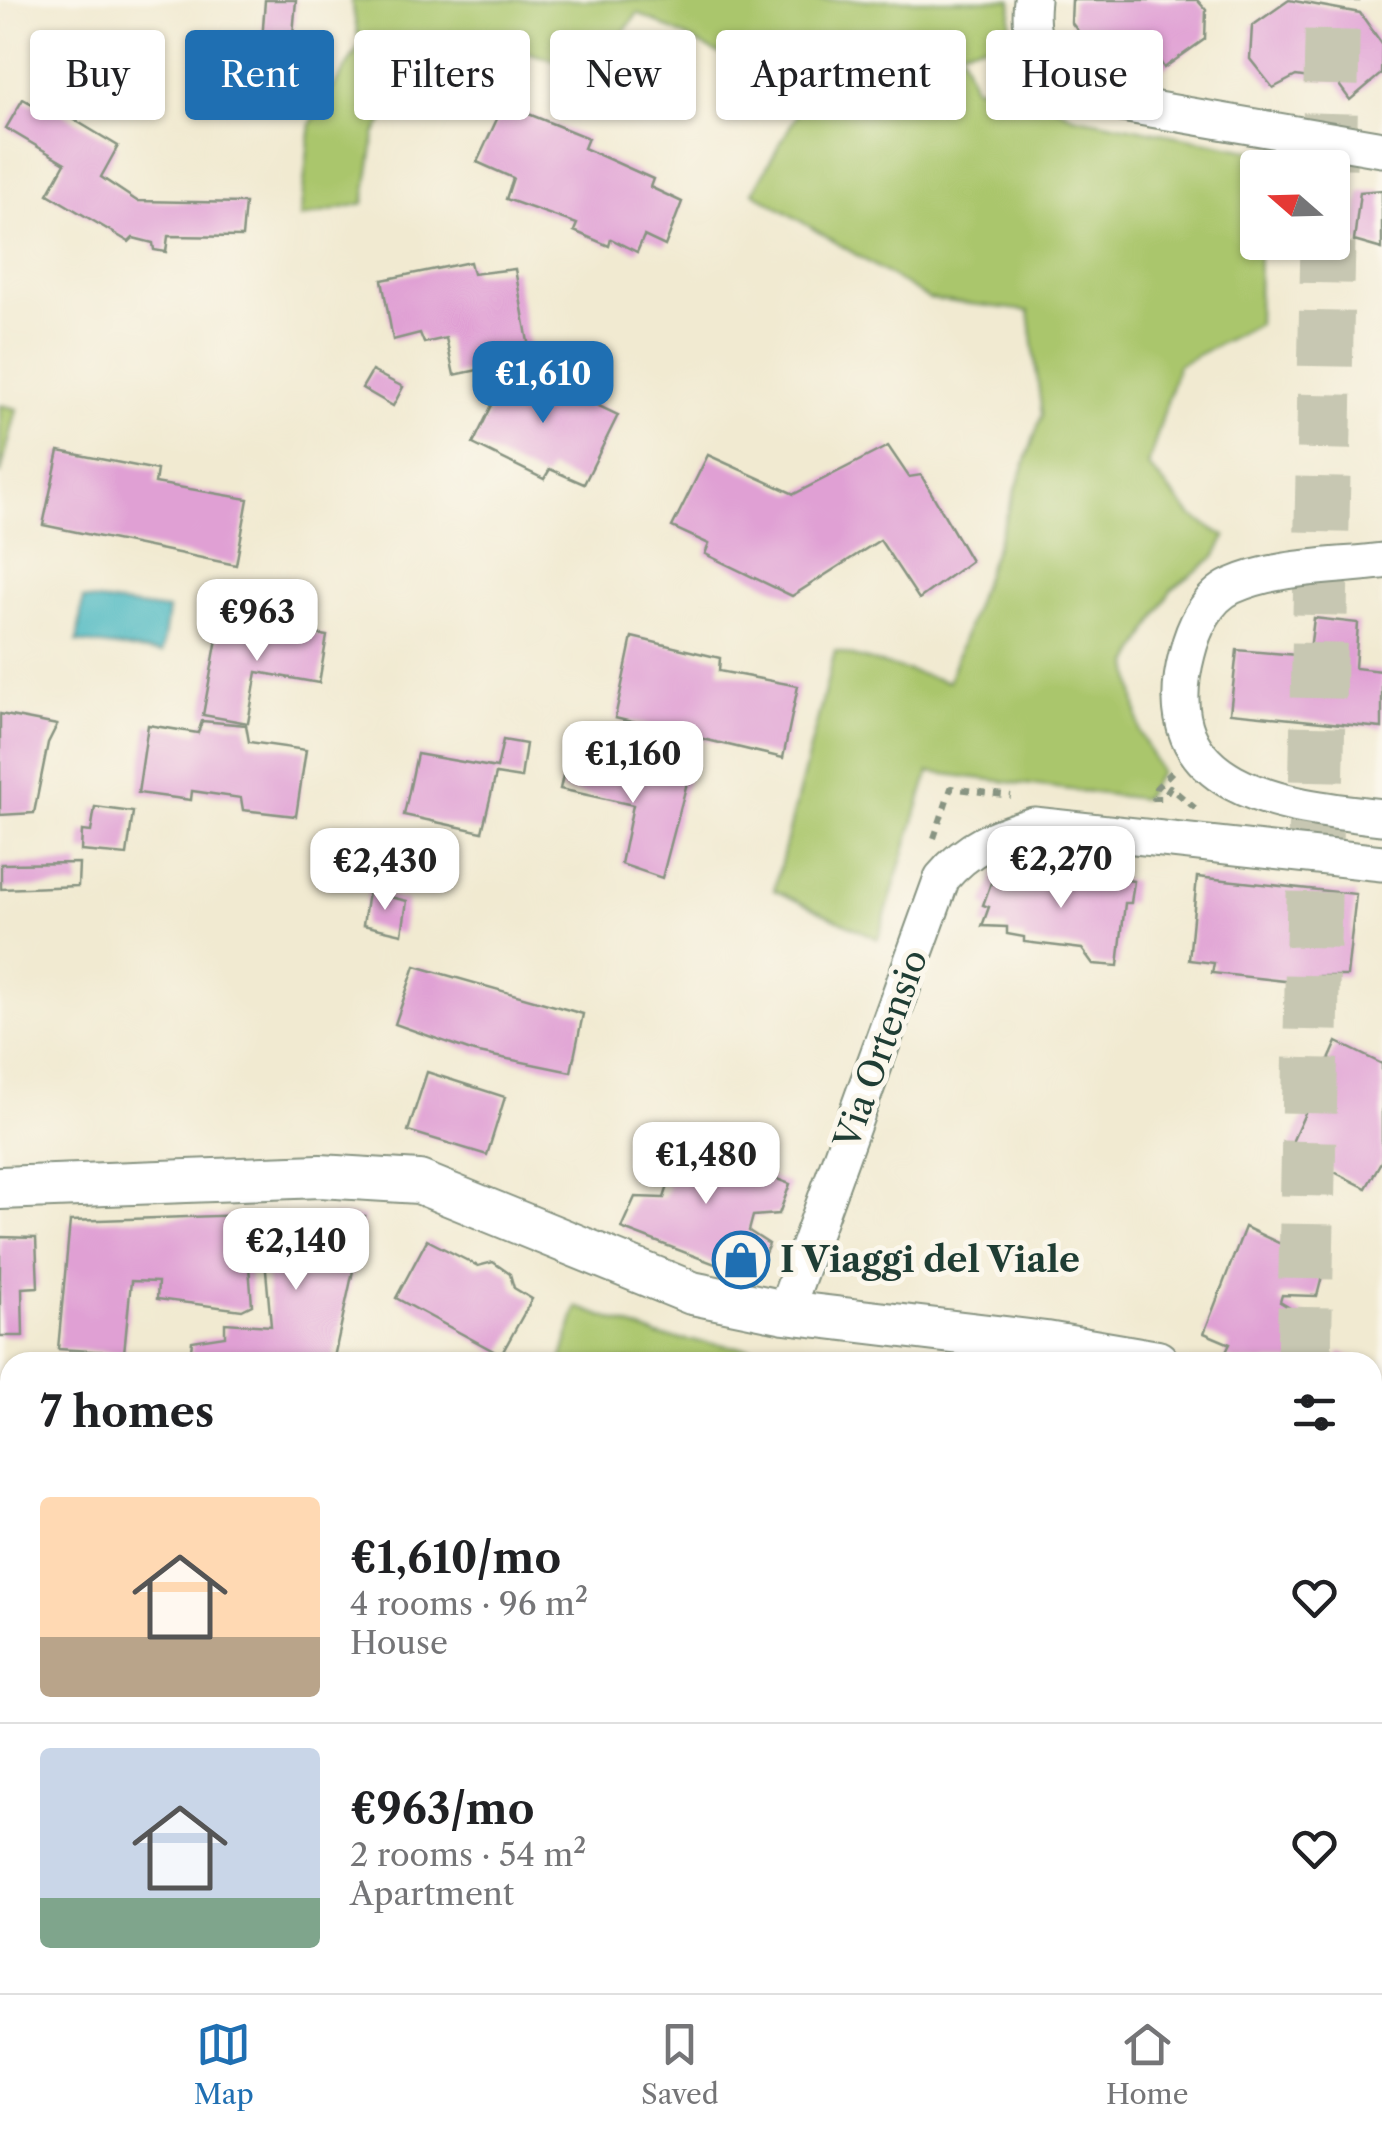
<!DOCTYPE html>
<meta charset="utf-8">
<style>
body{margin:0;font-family:"Libre Caslon Text",serif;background:#f6f6f6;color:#202124;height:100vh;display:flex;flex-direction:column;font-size:38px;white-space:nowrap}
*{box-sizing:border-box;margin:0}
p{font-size:32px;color:#757577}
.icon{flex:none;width:55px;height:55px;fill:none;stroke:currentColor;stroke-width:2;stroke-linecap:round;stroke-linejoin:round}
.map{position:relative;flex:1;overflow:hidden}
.drawer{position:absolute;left:0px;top:1352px;width:1382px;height:642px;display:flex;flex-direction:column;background:#fff;border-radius:30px 30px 0 0;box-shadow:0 2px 8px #0004}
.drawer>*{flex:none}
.hud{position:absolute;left:30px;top:30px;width:1322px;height:90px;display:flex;gap:20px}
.needle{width:65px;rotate:290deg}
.fabs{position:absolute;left:1240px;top:150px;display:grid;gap:20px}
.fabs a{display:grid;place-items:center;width:110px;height:110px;border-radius:10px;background:#fff;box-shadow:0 2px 8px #0004;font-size:50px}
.price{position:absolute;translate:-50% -85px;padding:0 22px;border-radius:20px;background:#fff;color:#222;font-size:32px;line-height:65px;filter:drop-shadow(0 2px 5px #0008)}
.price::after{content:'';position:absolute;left:50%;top:60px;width:30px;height:22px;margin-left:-15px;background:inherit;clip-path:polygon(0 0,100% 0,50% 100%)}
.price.on{background:#1f6fb2;color:#fff}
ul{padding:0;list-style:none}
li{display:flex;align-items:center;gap:30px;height:250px;padding:0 40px}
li+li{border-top:2px solid #e0e0e0}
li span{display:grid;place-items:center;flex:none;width:280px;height:200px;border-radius:10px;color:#555}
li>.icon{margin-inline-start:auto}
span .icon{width:120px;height:120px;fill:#fffc;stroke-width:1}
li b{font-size:42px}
h2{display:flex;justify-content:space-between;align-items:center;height:120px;padding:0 40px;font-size:42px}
.pill{padding:0 35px;border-radius:10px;background:#fff;box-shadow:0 2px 8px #0004;font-size:35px;line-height:90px}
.pill.on{background:#1f6fb2;color:#fff}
.dock{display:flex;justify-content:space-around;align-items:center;height:140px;border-top:2px solid #e0e0e0;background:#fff;font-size:28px;color:#757577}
.dock a{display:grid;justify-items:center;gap:5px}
.dock .on{color:#1f6fb2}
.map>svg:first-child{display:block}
.green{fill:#aac66c;stroke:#648250;stroke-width:2.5}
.water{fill:#48b7c0;stroke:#347a7a;stroke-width:2.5}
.building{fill:#e0a0d4}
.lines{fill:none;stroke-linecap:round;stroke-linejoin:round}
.primary-tunnel{stroke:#c7c7b2;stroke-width:55;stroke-dasharray:55 28;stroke-linecap:butt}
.minor-casing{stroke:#889482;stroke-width:39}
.tertiary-casing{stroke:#889482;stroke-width:46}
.path{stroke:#889482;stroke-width:6;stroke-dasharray:8 8;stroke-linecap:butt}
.minor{stroke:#fff;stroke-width:35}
.tertiary{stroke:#fff;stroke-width:42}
.labels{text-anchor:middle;stroke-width:10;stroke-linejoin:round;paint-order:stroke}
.street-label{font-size:35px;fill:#1f3d34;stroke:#fbf7ec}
.poi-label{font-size:35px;font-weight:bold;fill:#1f3d34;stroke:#fbf7ec;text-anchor:start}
</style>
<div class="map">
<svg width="1382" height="1993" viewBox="0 0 1382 1993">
<rect width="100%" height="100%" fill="#fbf7ec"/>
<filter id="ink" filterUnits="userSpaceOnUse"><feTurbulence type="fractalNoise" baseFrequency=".01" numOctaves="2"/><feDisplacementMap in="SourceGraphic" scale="20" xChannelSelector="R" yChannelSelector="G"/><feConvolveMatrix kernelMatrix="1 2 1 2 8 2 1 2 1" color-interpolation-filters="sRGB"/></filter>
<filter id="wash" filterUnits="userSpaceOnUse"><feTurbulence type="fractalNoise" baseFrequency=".0048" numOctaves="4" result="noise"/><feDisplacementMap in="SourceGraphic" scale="40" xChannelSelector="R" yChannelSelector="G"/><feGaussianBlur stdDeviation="2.25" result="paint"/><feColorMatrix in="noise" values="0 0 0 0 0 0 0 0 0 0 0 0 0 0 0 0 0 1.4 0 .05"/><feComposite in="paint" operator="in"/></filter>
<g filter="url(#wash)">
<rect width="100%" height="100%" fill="#f1ead1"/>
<g class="green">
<polygon points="351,0 1012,0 1009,40 960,49 974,87 1026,91 1073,116 1260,152 1258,324 1178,365 1148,466 1192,516 1226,537 1215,557 1171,590 1130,664 1140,732 1160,772 1143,799 929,772 878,939 774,890 835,651 948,682 1042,415 1029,311 929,299 753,192 806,98 638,13 593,73 509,46 424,48 375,135 364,203 300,218 311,123 360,45"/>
<polygon points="0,405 17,409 0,476"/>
<polygon points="577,1307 658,1336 759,1350 760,1362 561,1362"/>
<polygon points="0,1426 10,1427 10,1985 1372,1985 1373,1861 1382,1866 1382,1993 0,1993"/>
</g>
<polygon class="water" points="83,599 168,610 162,653 77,642"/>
<g id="blocks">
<g class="building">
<polygon points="265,0 296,0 290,69 260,69"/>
<polygon points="1072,0 1197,0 1206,10 1205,39 1164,68 1153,49 1120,42 1098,57 1071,22"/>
<polygon points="1289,0 1360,13 1382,44 1381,74 1350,100 1337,82 1296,76 1273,88 1250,59 1252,26"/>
<polygon points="23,99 43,110 48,104 118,146 101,177 137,201 245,203 242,237 168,236 166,252 154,250 153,243 133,238 129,242 48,194 65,163 6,128"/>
<polygon points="504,104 588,138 584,148 653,179 650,187 682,202 665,246 644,236 637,252 611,239 609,246 574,231 577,224 506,199 513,178 477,162"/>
<polygon points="1382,190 1382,249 1354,241 1360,192"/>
<polygon points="470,262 473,274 515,269 531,359 454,375 446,338 424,343 420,333 393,340 382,280"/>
<polygon points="530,364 534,375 618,415 584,484 550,469 544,479 473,444 494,401 490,371"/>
<polygon points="372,371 403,387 393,406 362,388"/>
<polygon points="888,446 909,477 921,475 971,561 919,599 880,540 792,596 705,554 709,544 672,527 708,455 794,494"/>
<polygon points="59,451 157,470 155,483 248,499 236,565 43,525"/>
<polygon points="221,617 327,636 319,683 257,672 248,723 203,715"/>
<polygon points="1314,618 1358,623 1355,668 1382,671 1382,728 1230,713 1237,650 1296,655 1296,664 1308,666"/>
<polygon points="632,637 720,658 719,671 798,686 783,758 615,718"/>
<polygon points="0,714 57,725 48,743 34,813 0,815"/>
<polygon points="202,721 246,725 249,742 306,750 296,816 243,810 241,798 192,791 191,800 138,793 148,725 198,733"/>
<polygon points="503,740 526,744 521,778 496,774 482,832 404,815 417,754 497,768"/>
<polygon points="568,753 688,779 662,878 621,864 633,805 560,789"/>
<polygon points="95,807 133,812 127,855 81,851 82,831 91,832"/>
<polygon points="79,863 78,886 1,889 1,864"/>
<polygon points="996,869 1058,874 1058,881 1071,881 1072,873 1134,881 1131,903 1125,903 1118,966 1093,964 1082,949 1024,942 1024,937 1007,934 1007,927 982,926 989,907 983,905"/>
<polygon points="1197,877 1356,894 1347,976 1320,976 1321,985 1212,973 1214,963 1189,960"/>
<polygon points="368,892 407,901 402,934 363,925"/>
<polygon points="415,966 583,1014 571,1072 474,1052 395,1024"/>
<polygon points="1337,1042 1382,1064 1382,1160 1366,1188 1289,1149"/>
<polygon points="427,1072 505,1097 487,1155 408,1131"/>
<polygon points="657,1134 790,1184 779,1214 753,1216 749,1231 769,1244 754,1279 621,1228 635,1197 664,1198 668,1186 645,1165"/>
<polygon points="245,1215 252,1305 242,1310 157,1299 158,1282 131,1281 124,1353 58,1349 70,1221"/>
<polygon points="261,1216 365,1216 333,1362 190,1361 192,1341 225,1336 225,1323 271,1326"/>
<polygon points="1245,1227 1325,1265 1317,1296 1282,1295 1280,1302 1327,1330 1309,1362 1237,1362 1224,1356 1230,1344 1204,1333"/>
<polygon points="0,1237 36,1238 38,1287 22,1288 23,1336 0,1336"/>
<polygon points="427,1240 478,1266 493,1262 510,1274 514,1288 532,1299 501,1355 396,1298"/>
<polygon points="1341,1352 1362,1362 1336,1362"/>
<polygon points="793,1356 819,1357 819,1362 793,1362"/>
<polygon points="1372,1590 1382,1598 1382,1683 1372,1695"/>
<polygon points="1381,1790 1382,1790 1382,1818 1373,1816"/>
</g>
</g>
</g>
<g filter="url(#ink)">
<use href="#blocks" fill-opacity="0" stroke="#889482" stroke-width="2.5"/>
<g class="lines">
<g class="primary-tunnel">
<polyline points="1329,168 1333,0"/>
<polyline points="1304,1362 1328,242"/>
<polyline points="1290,1993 1290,1985"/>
</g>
<g class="minor-casing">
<g id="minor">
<path d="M1032,0C1027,42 1043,73 1076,96L1382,149"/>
<path d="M1382,561C1334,567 1276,566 1232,586C1207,597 1193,629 1187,654C1151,791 1281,806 1382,817"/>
<path d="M785,1312L942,878C969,846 995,837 1034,825L1382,863"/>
</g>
</g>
<g class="tertiary-casing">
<g id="tertiary">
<polyline points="0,1188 320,1176 419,1182 692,1293 785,1312 1046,1343 1157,1362"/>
<polyline points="1372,1501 1382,1509"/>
</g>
</g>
<g class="path">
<polyline points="1172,772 1156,788 1154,798 1163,798 1170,787 1196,809"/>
<polyline points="934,838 951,788 1011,796"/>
</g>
<use href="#minor" class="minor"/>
<use href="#tertiary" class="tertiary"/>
</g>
</g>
<defs>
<g id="shop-ring" transform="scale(2.875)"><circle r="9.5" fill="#fbf7ec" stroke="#1f6fb2" stroke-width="1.5"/><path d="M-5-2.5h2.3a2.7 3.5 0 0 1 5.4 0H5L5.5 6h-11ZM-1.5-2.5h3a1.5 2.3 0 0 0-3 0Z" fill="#1f6fb2"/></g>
</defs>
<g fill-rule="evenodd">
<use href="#shop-ring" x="741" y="1260"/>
</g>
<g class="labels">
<g class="street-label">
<text transform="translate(881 1049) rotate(-70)" y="12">Via Ortensio</text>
</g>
<g class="poi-label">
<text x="780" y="1272">I Viaggi del Viale</text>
</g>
</g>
</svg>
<div class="fabs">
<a><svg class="needle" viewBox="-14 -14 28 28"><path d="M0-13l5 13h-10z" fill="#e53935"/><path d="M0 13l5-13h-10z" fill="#757577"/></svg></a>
</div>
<b class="price on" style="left:543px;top:426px">€1,610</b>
<b class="price" style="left:257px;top:664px">€963</b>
<b class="price" style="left:633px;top:806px">€1,160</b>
<b class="price" style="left:1061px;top:911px">€2,270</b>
<b class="price" style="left:385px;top:913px">€2,430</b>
<b class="price" style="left:706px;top:1207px">€1,480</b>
<b class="price" style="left:296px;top:1293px">€2,140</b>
<div class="hud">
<a class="pill">Buy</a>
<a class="pill on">Rent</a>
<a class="pill">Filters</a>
<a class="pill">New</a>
<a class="pill">Apartment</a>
<a class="pill">House</a>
</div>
<section class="drawer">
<h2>7 homes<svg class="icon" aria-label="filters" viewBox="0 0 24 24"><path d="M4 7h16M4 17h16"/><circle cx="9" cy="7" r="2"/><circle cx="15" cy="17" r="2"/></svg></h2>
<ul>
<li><span style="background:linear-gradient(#ffd9b3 70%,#b9a48a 0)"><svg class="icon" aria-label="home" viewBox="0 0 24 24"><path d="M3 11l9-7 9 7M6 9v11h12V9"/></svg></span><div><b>€1,610/mo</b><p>4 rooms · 96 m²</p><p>House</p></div><svg class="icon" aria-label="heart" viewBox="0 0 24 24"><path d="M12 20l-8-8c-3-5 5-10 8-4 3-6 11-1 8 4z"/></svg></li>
<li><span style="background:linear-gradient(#c9d6e8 75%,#7fa58c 0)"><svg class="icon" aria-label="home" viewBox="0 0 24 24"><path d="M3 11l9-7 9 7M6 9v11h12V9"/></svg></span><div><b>€963/mo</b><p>2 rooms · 54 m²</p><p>Apartment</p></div><svg class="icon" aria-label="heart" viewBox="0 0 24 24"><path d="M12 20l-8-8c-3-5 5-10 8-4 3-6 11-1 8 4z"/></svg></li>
</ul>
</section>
</div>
<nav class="dock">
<a class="on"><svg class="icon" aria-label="map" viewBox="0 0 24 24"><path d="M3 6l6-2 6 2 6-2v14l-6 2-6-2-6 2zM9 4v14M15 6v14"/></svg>Map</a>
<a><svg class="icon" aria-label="saved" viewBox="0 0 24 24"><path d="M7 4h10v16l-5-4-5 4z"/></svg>Saved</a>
<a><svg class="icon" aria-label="home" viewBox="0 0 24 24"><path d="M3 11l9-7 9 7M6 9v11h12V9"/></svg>Home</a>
</nav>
